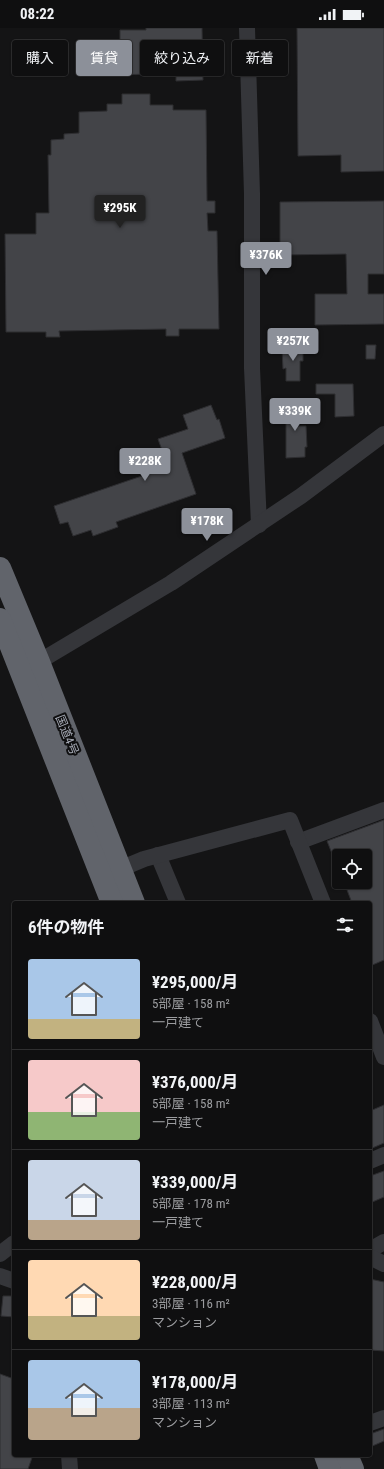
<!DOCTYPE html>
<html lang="ja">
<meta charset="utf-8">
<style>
body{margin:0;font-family:"Roboto Condensed","Noto Sans JP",sans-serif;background:#181819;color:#f1f3f6;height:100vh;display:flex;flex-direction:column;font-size:15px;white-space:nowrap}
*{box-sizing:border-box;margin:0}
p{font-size:13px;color:#9b9c9f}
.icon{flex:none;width:22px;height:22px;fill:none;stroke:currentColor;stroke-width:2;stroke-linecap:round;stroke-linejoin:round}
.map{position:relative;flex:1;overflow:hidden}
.details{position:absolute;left:12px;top:873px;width:360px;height:556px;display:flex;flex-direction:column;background:#0f0f10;border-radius:4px;box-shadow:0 1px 3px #0004,0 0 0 1px #2f2f30}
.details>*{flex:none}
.top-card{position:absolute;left:12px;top:12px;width:360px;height:36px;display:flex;gap:8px}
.buttons{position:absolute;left:332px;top:821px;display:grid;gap:8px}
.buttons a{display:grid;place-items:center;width:40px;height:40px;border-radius:4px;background:#0f0f10;box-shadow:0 1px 3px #0004,0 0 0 1px #2f2f30;font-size:20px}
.price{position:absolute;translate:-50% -34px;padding:0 9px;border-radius:4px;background:#8c9099;color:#fff;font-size:13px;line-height:26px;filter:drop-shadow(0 1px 2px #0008)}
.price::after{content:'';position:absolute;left:50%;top:24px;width:12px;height:9px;margin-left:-6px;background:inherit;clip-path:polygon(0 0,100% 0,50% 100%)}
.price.selected{background:#222;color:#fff}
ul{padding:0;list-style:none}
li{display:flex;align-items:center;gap:12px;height:100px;padding:0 16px}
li+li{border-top:1px solid #2f2f30}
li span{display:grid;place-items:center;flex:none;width:112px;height:80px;border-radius:4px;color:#555}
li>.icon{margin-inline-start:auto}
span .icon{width:48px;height:48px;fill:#fffc;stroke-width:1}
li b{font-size:17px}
h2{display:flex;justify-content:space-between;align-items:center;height:48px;padding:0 16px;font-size:17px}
.pill{padding:0 14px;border-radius:4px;background:#0f0f10;box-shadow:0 1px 3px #0004,0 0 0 1px #2f2f30;font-size:14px;line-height:36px}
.pill.selected{background:#8c9099;color:#fff}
.status{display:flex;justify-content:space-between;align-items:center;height:28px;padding:0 20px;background:#0f0f10;direction:ltr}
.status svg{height:11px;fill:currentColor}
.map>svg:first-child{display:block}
.building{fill:#434448;stroke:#2e2e31}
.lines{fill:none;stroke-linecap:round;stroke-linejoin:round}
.minor{stroke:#35363a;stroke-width:16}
.highway{stroke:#61646b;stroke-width:22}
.labels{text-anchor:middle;stroke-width:4;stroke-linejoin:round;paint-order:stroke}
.street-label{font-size:12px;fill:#a6aab5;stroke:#0f0f10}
</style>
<div class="status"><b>08:22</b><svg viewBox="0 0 49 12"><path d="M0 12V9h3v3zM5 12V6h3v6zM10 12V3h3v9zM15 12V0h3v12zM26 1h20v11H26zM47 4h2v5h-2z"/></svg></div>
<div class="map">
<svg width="384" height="1441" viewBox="0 0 384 1441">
<rect width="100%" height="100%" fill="#141415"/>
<g class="building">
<polygon points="146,0 202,0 203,52 176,53 176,33 153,34 153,46 110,47 110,15 120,14 120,2 146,2"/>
<polygon points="297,0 384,0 384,143 341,144 341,127 298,128"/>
<polygon points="122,66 150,66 150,77 173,77 173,82 206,82 207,173 215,173 215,185 207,185 208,203 217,203 219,301 179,301 179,308 166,308 166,301 59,303 60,309 46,309 46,304 6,304 5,206 36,206 36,185 49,185 48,127 51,127 51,112 64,111 64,106 79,105 79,84 107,83 107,76 122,76"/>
<polygon points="384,173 384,246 368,246 368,266 384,266 384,296 315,297 315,266 347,266 346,226 280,227 280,174"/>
<polygon points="287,317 303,317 303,333 300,333 300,353 286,353 286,340 283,341 282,321 287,321"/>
<polygon points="366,317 376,317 375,331 366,331"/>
<polygon points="316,356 353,356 354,388 335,389 335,366 316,366"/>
<polygon points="286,371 298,372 298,398 306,398 307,419 305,419 305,429 286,430"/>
<polygon points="211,377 217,392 219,391 225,410 182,425 196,466 116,494 118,499 93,508 91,502 73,508 68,494 60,496 54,478 168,439 158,411 188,401 183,387"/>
<polygon points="384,792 384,932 370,938 370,875 352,875 344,854 365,854 365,828 333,828 327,813"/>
<polygon points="384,1077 384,1115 370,1121 370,1083"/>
<polygon points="384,1143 384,1169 370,1175 370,1148"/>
<polygon points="370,1251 384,1254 384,1323 370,1322"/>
<polygon points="3,1268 14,1268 14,1289 1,1288"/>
<polygon points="0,1346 14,1351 14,1427 33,1427 28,1441 0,1441"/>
<polygon points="384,1401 384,1413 370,1419 370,1406"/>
</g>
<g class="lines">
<g class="minor">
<polyline points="247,0 252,166 252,340 259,497"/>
<polyline points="30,639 171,555 301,468 384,406"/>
<polyline points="298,814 384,782"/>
<polyline points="158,827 178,875"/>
<polyline points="120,841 144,831 290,792 323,875"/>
<polyline points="370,993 384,1029"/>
<polyline points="370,1133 384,1127"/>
<polyline points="370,1222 384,1214"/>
<polyline points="0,1226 14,1215"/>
<polyline points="370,1229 384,1236"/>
<polyline points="0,1248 14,1253"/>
<polyline points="370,1395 384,1390"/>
<polyline points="69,1427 70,1441"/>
</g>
<g class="highway">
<polyline points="0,540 39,634 134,875"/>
<polyline points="0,591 112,875"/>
<polyline points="325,1427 330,1441"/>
<polyline points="347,1427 353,1441"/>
</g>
</g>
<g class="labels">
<g class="street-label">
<text transform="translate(67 707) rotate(68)" y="4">国道4号</text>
</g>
</g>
</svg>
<div class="buttons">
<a><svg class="icon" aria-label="locate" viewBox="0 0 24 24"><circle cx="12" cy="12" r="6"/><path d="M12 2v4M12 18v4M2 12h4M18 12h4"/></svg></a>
</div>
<b class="price selected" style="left:120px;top:201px">¥295K</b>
<b class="price" style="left:266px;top:248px">¥376K</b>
<b class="price" style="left:293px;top:334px">¥257K</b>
<b class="price" style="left:295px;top:404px">¥339K</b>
<b class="price" style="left:145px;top:454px">¥228K</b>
<b class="price" style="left:207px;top:514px">¥178K</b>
<div class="top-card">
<a class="pill">購入</a>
<a class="pill selected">賃貸</a>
<a class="pill">絞り込み</a>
<a class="pill">新着</a>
</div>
<section class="details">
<h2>6件の物件<svg class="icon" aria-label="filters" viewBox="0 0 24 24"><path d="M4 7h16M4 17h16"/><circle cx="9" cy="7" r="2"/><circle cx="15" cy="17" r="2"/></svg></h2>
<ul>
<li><span style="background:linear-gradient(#a9c7e8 75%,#c2b280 0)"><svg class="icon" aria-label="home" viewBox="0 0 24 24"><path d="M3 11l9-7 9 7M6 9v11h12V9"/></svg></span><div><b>¥295,000/月</b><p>5部屋 · 158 m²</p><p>一戸建て</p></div></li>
<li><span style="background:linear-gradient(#f6c9c9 65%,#8fb573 0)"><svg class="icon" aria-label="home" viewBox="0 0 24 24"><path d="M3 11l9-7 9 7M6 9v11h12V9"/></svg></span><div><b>¥376,000/月</b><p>5部屋 · 158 m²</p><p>一戸建て</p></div></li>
<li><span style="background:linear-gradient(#c9d6e8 75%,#b9a48a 0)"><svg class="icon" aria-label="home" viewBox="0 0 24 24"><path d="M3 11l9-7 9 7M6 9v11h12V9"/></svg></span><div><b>¥339,000/月</b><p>5部屋 · 178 m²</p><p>一戸建て</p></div></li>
<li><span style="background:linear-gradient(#ffd9b3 70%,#c2b280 0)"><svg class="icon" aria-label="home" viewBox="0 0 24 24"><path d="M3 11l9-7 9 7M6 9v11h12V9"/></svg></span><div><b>¥228,000/月</b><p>3部屋 · 116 m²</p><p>マンション</p></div></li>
<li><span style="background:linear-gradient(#a9c7e8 60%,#b9a48a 0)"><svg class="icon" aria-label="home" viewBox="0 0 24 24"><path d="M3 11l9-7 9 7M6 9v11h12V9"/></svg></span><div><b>¥178,000/月</b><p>3部屋 · 113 m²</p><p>マンション</p></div></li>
</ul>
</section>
</div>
